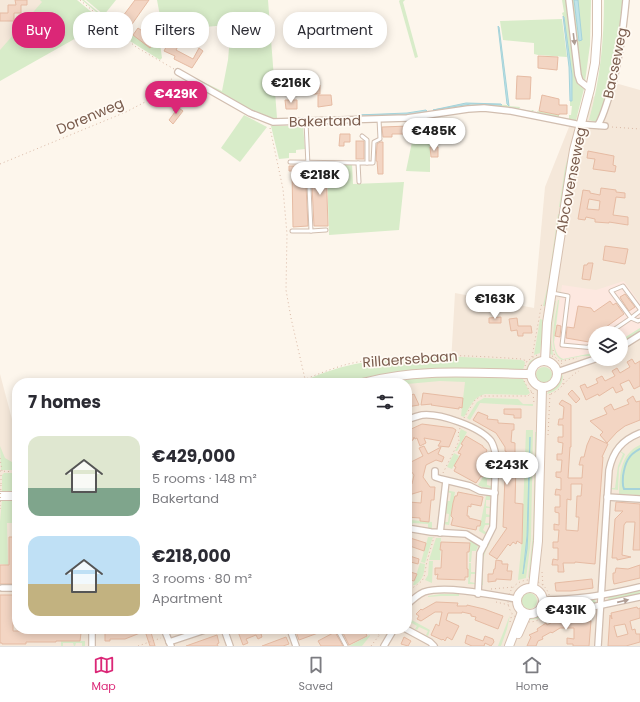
<!DOCTYPE html>
<meta charset="utf-8">
<style>
body{margin:0;font-family:Poppins,sans-serif;background:#f7f7f7;color:#2b2b33;height:100vh;display:flex;flex-direction:column;font-size:15px;white-space:nowrap}
*{box-sizing:border-box;margin:0}
p{font-size:13px;color:#7c7c81}
.icon{flex:none;width:22px;height:22px;fill:none;stroke:currentColor;stroke-width:2;stroke-linecap:round;stroke-linejoin:round}
.map{position:relative;flex:1;overflow:hidden}
.details{position:absolute;left:12px;top:378px;width:400px;height:256px;display:flex;flex-direction:column;background:#fff;border-radius:16px;box-shadow:0 2px 10px #0003}
.details>*{flex:none}
.banner{position:absolute;left:12px;top:12px;width:400px;height:36px;display:flex;gap:8px}
.tools{position:absolute;left:588px;top:326px;display:grid;gap:8px}
.tools a{display:grid;place-items:center;width:40px;height:40px;border-radius:50%;background:#fff;box-shadow:0 2px 10px #0003;font-size:20px}
.price{position:absolute;translate:-50% -34px;padding:0 9px;border-radius:14px;background:#fff;color:#222;font-size:13px;line-height:26px;filter:drop-shadow(0 1px 2px #0008)}
.price::after{content:'';position:absolute;left:50%;top:24px;width:12px;height:9px;margin-left:-6px;background:inherit;clip-path:polygon(0 0,100% 0,50% 100%)}
.price.current{background:#db2777;color:#fff}
ul{padding:0;list-style:none}
li{display:flex;align-items:center;gap:12px;height:100px;padding:0 16px}
li span{display:grid;place-items:center;flex:none;width:112px;height:80px;border-radius:12px;color:#555}
li>.icon{margin-inline-start:auto}
span .icon{width:48px;height:48px;fill:#fffc;stroke-width:1}
li b{font-size:17px}
h2{display:flex;justify-content:space-between;align-items:center;height:48px;padding:0 16px;font-size:17px}
.chip{padding:0 14px;border-radius:16px;background:#fff;box-shadow:0 2px 10px #0003;font-size:14px;line-height:36px}
.chip.current{background:#db2777;color:#fff}
.dock{display:flex;justify-content:space-around;align-items:center;height:56px;border-top:1px solid #e1e1e2;background:#fff;font-size:11px;color:#7c7c81}
.dock a{display:grid;justify-items:center;gap:2px}
.dock .current{color:#db2777}
.map>svg:first-child{display:block}
.residential{fill:#f5e8da;fill-rule:evenodd}
.commercial{fill:#fde8e0}
.green{fill:#d8ecc9;fill-rule:evenodd}
.water{fill:#bfe3e8;stroke:#a5d3da}
.lines{fill:none;stroke-linecap:round;stroke-linejoin:round}
.stream{stroke:#a5d3da;stroke-width:2}
.building{fill:#f3d5c3;stroke:#e6bba3;fill-rule:evenodd}
.lane-casing{stroke:#d1beb0;stroke-width:5}
.street-casing{stroke:#d1beb0;stroke-width:8}
.secondary-casing{stroke:#d6c0b0;stroke-width:10}
.path{stroke:#d9b8a5;stroke-width:1;stroke-dasharray:1 3;stroke-linecap:butt}
.lane{stroke:#fff;stroke-width:3}
.street{stroke:#fff;stroke-width:5.5}
.secondary{stroke:#fff;stroke-width:8}
.path-bridge{stroke:#d9b8a5;stroke-width:1;stroke-dasharray:1 3;stroke-linecap:butt}
.oneway{fill:#af9d94}
.labels{text-anchor:middle;stroke-width:3.5;stroke-linejoin:round;paint-order:stroke}
.street-label{font-size:14px;fill:#7a5c4d;stroke:#fffaf3}
</style>
<div class="map">
<svg width="640" height="646" viewBox="0 0 640 646">
<rect width="100%" height="100%" fill="#fdf6ec"/>
<g class="residential">
<polygon points="0,0 61,0 0,78"/>
<path d="M608,81L640,90V646H0V374L17,438V629H407V383H342L451,363L455,293L534,308L545,187L571,122ZM595,333H621V359H595Z"/>
</g>
<polygon class="commercial" points="624,281 640,303 640,328 621,340 621,333 595,333 595,353 563,359 558,356 555,348 554,342 562,285 596,290"/>
<g class="green">
<polygon points="40,0 77,0 101,20 85,33 0,81 0,50 42,2"/>
<polygon points="82,0 84,0 109,21 110,20 124,32 122,34"/>
<polygon points="86,0 116,0 104,15"/>
<path d="M157,0H268L277,118L279,120L301,118L300,120L272,119L251,111L189,76V75L222,91L228,60L231,25C204,26 185,33 160,16Z"/>
<polygon points="400,0 405,0 403,2 418,57 415,58 399,1"/>
<polygon points="562,0 567,0 578,80 584,89 576,120 572,121 539,115 537,111 559,115 559,117 569,119 569,115 571,115 572,106 570,106 570,101 572,101 572,75 564,17 563,16 562,13 564,12"/>
<polygon points="570,0 574,0 579,41 582,40 578,0 591,0 590,45 585,82 583,80 579,75"/>
<path d="M600,0H602C603,40 598,78 588,117L587,115Z"/>
<path d="M604,0H625L613,76L599,120L596,122L589,120C600,80 604,41 604,0Z"/>
<polygon points="562,19 567,57 538,55 534,54 534,43 503,40 500,21"/>
<polygon points="133,35 150,47 159,36 162,58 160,60 130,41 130,39"/>
<polygon points="483,104 507,105 509,106 520,107 519,109 531,111 532,110 534,110 531,113 514,110 438,112 438,110 465,105"/>
<polygon points="244,115 267,127 240,162 221,148"/>
<polygon points="413,123 425,123 425,129 430,129 430,172 406,171 413,137"/>
<polygon points="271,126 303,126 305,149 296,150 296,153 289,153 289,158 279,159"/>
<polygon points="575,131 576,131 562,207 559,207 565,168"/>
<polygon points="352,164 353,184 404,182 399,230 329,235 327,170 332,169 332,165"/>
<polygon points="558,214 561,215 548,298 546,298 545,306 543,306 548,284"/>
<path d="M558,300H559L554,342C555,349 556,356 563,359L593,353V356H582L562,360C546,353 556,314 558,300Z"/>
<polygon points="554,301 556,301 551,338 553,355 550,354"/>
<polygon points="540,319 543,320 544,322 540,353 534,355"/>
<polygon points="640,328 640,332 621,344 621,340"/>
<polygon points="539,356 531,367 526,369 530,361"/>
<path d="M462,357L521,360L524,361L525,363L523,370H421L372,376L343,383H299C317,375 335,368 355,364C389,357 427,357 462,357Z"/>
<circle cx="544" cy="375" r="8"/>
<path d="M563,375C563,385 557,391 547,394C548,391 560,377 563,375Z"/>
<path d="M442,376L523,379L530,393L527,395L485,394C473,397 470,407 464,417L461,416L465,382L440,381L407,384L381,383L401,379Z"/>
<polygon points="484,398 518,399 523,404 533,404 533,406 480,403 470,420 467,418 477,402"/>
<polygon points="461,429 467,432 457,451 455,451 460,441 459,434"/>
<path d="M526,430H533L531,540L526,578L518,580L522,540ZM529,500L527,549L523,574L526,552Z"/>
<path d="M535,432H537C537,481 539,530 529,577L528,578L533,534Z"/>
<path d="M640,445V495L619,494C620,474 620,454 640,445Z"/>
<polygon points="0,446 5,458 17,465 17,470 1,470"/>
<polygon points="619,451 620,451 625,454 619,468 618,490 611,489 611,488 615,488 618,466 623,454"/>
<polygon points="454,453 459,456 452,469 447,467"/>
<polygon points="488,469 491,469 491,471 487,471 487,477 491,477 491,479 487,479 487,485 491,486 491,488 482,487 478,485"/>
<polygon points="4,473 17,473 17,492 2,492 2,475"/>
<polygon points="446,490 455,492 449,525 443,524 443,522 448,522 449,514 444,513 445,501 450,501 451,493 446,492"/>
<polygon points="486,496 490,496 490,500 486,500 486,506 490,507 490,508 486,508 486,514 490,515 490,517 486,517 485,523 489,523 489,525 485,525 483,530 487,533 486,535 479,531"/>
<polygon points="2,499 17,499 17,523 7,523 8,565 0,564 0,522"/>
<polygon points="411,520 432,522 432,530 428,529 428,524 413,523 412,525 410,525"/>
<polygon points="428,537 433,537 425,563 421,562"/>
<polygon points="436,538 441,538 440,560 429,560"/>
<polygon points="470,540 478,546 476,551 472,551 471,562 469,562"/>
<path d="M489,542L490,543C481,555 483,570 483,585H481L483,553Z"/>
<polygon points="429,561 433,561 432,583 425,580 428,575"/>
<path d="M420,563L425,564C424,574 423,580 415,585H413Z"/>
<polygon points="469,563 471,563 471,572 475,572 475,574 471,574 470,582 475,583 475,584 468,584"/>
<polygon points="640,589 640,595 609,603 608,596"/>
<circle cx="529" cy="601" r="8"/>
<polygon points="441,594 459,594 459,596 441,596 428,597 428,596"/>
<polygon points="595,599 596,603 594,605 558,604 558,602"/>
<path d="M543,609H547C544,618 536,620 527,620C531,615 539,613 543,609Z"/>
<polygon points="510,615 507,629 501,646 498,646"/>
<polygon points="408,618 430,630 428,636 426,635 428,631 419,627 417,630 415,629 417,626 410,622 407,625"/>
<polygon points="370,635 370,636 362,646 349,646"/>
<polygon points="61,641 85,641 85,646 82,646 82,643 76,643 75,646 74,646 73,643 63,643 63,646 61,646"/>
</g>
<g class="water">
<polygon points="574,0 578,0 582,40 579,41"/>
<polygon points="563,16 564,17 572,75 572,101 570,101 569,67"/>
<polygon points="498,26 499,27 509,106 507,104"/>
<polygon points="466,103 501,104 502,105 471,104 433,110"/>
<polygon points="426,110 427,111 426,112 405,115 357,115 407,113"/>
<polygon points="530,437 528,531 527,549 523,574 527,536"/>
</g>
<g class="lines">
<path class="stream" d="M640,449C628,455 625,463 623,476C623,481 622,485 624,489H640"/>
</g>
<g class="building">
<polygon points="15,0 27,0 27,5 21,5 21,13 14,13 14,21 0,21 0,13 8,13 8,5 16,5"/>
<polygon points="135,0 149,0 130,27 120,20"/>
<polygon points="138,28 151,37 154,33 158,36 150,48 133,35"/>
<polygon points="173,34 182,39 176,50 193,59 199,48 203,51 192,68 174,59 175,56 164,51"/>
<polygon points="538,56 558,57 557,70 538,68"/>
<polygon points="517,76 531,77 530,99 516,99"/>
<polygon points="306,85 320,85 320,94 307,94"/>
<polygon points="180,89 197,98 192,106 175,97"/>
<polygon points="162,94 167,99 158,106 154,100"/>
<polygon points="318,95 331,95 332,105 318,107"/>
<polygon points="542,95 559,99 559,105 567,105 567,114 559,114 559,115 539,111"/>
<polygon points="285,100 297,100 297,109 286,109"/>
<polygon points="176,106 183,111 173,124 169,120 175,112 173,110"/>
<polygon points="409,126 409,134 392,134 392,137 383,137 382,127"/>
<polygon points="447,127 452,127 453,130 456,130 456,136 447,136 447,134 438,135 434,144 434,129"/>
<polygon points="340,134 350,134 350,142 344,142 344,146 339,146"/>
<rect x="356" y="141" width="8" height="18"/>
<polygon points="380,142 383,142 383,174 378,174 377,161 376,161 377,144"/>
<polygon points="430,147 438,147 438,157 431,157"/>
<polygon points="588,151 614,156 613,165 616,166 615,172 593,169 595,159 587,158"/>
<polygon points="289,166 305,166 308,226 293,227 292,171 289,171"/>
<polygon points="311,166 326,166 328,226 314,226"/>
<path d="M601,188L616,190V192L625,193V198L616,197L613,215L628,217V225L609,222V223L595,222V219L586,217L585,220L578,219L583,190L590,191V193L600,195ZM589,199L600,201L599,210L587,209Z"/>
<polygon points="605,246 628,249 625,264 603,260"/>
<polygon points="588,263 593,263 590,280 582,279 584,265 587,265"/>
<polygon points="625,294 635,307 629,311 621,299 620,297"/>
<polygon points="610,301 613,305 616,303 624,314 606,327 607,329 602,333 595,333 595,338 589,342 566,338 567,327 574,328 578,306 591,308 594,312"/>
<polygon points="501,317 501,323 489,323 489,318"/>
<polygon points="517,318 518,326 531,326 532,333 523,333 523,336 518,336 517,330 511,331 509,319"/>
<polygon points="557,325 561,326 560,337 555,336"/>
<polygon points="632,359 635,364 640,361 640,386 634,389 629,380 620,384 623,390 616,393 613,387 599,396 598,394 586,400 580,386 585,384 587,388 598,383 596,379 602,376 605,381 615,376 612,371 617,368 620,373 630,367 627,362"/>
<polygon points="572,390 580,399 576,403 568,394"/>
<polygon points="423,393 463,398 462,408 459,407 459,409 431,405 432,404 421,405"/>
<polygon points="414,394 419,405 407,407 407,397"/>
<polygon points="633,396 636,402 640,401 640,420 625,426 617,432 607,443 600,435 603,432 590,421 607,414 604,408 611,404 614,410 629,404 627,400"/>
<path d="M562,400L571,405V447H570L568,478H582L583,465H579L581,457H584L587,445L591,436L608,444L602,457H603L595,564L575,562V563H563L564,572H558V565H552L553,559L558,560V548H553V542H558L559,530H554V524L559,525V513L555,512V507H560V495H555L556,489L561,490V478L556,477V472H561L562,460H557V454H562L563,443L558,442V437H563V425H558L559,419H563L564,407L559,404ZM571,484H582L581,496H577L576,517H579L578,531L566,530L567,499L571,500Z"/>
<polygon points="504,409 521,409 521,418 514,418 514,415 504,414"/>
<polygon points="478,412 488,416 487,419 498,420 498,423 514,424 514,430 512,430 511,442 515,443 515,459 521,459 520,465 516,465 515,503 523,504 522,544 517,541 516,544 513,542 510,546 508,544 497,559 489,554 507,528 503,527 506,451 505,451 505,447 496,433 473,420"/>
<polygon points="422,424 453,428 456,430 449,447 438,446 441,441 424,438 426,443 420,446 417,438 415,439 414,437 413,440 407,443 407,431"/>
<polygon points="466,436 483,446 483,447 487,450 486,452 489,453 488,468 483,477 481,476 476,483 454,471 456,467 454,466 461,454 458,453 463,445 461,444"/>
<polygon points="424,446 428,454 441,447 438,454 444,457 442,462 436,460 426,465 423,477 430,487 435,487 434,500 431,500 429,522 420,521 420,518 407,517 409,502 421,503 422,491 409,495 407,485 412,484 414,475 411,471 407,470 407,464 423,456 419,448"/>
<polygon points="458,492 483,497 481,506 471,504 471,507 468,506 467,516 469,516 469,518 481,521 480,526 477,526 476,530 451,525 453,518 451,516 453,503 455,496 457,496"/>
<polygon points="616,502 640,504 640,550 633,550 635,522 626,522 624,525 622,555 631,557 617,560 617,558 612,558 615,519 623,511 615,511"/>
<polygon points="9,537 17,537 17,584 0,584 0,565 9,565"/>
<polygon points="407,537 426,543 424,551 407,545"/>
<polygon points="441,542 470,543 469,552 467,552 467,569 468,569 468,577 465,577 465,580 437,579 438,574 435,575 435,568 441,568 442,550 440,550"/>
<polygon points="407,555 419,559 418,564 407,561"/>
<polygon points="496,560 502,561 502,564 508,564 507,571 512,571 511,580 496,579 496,581 488,582 488,574 493,574 494,569 495,569"/>
<polygon points="640,565 640,578 614,584 613,579 613,573 615,573 616,568 628,569"/>
<polygon points="407,571 417,574 414,581 407,579"/>
<polygon points="592,579 593,588 571,591 556,591 555,583"/>
<polygon points="0,595 17,595 17,616 13,616 13,631 27,631 27,629 80,629 81,633 80,641 56,641 56,642 26,642 26,644 2,644 2,643 0,643"/>
<polygon points="436,602 458,603 457,606 467,606 467,605 484,609 503,616 498,629 475,620 476,617 471,616 471,614 462,612 462,613 448,613 446,620 459,626 452,640 447,637 445,641 443,639 442,640 431,635 436,624 439,626 442,612 435,612 421,621 417,619 419,616 416,614 421,609 422,610"/>
<path d="M637,607L638,609L640,608V618L630,621L632,630L635,629L636,634H640V642L626,646H608L610,615L612,619L611,613ZM625,624L628,634L617,637L614,626Z"/>
<polygon points="587,616 587,622 591,621 589,646 573,646 573,644 567,644 567,638 574,639 574,628 560,628 552,633 551,632 542,637 543,639 538,641 536,646 527,646 531,637 529,635 538,631 537,629 546,623 547,625 558,619 560,619 560,617"/>
<polygon points="123,629 150,629 155,646 150,646 145,631 125,639 110,639 110,641 105,641 105,630"/>
<polygon points="237,629 272,629 272,630 261,634 262,637 258,639 256,635 246,639 248,643 243,645"/>
<polygon points="295,629 316,629 318,633 299,640"/>
<polygon points="341,629 364,629 367,636 349,645"/>
<polygon points="335,632 343,646 321,646 318,641"/>
<polygon points="217,635 219,643 217,644 218,646 186,646"/>
<polygon points="467,635 483,641 485,636 493,639 494,642 491,646 485,643 484,646 472,646 465,643"/>
<polygon points="286,637 289,644 283,646 262,646"/>
<polygon points="404,637 411,641 408,646 401,644"/>
</g>
<g class="lines">
<g class="lane-casing">
<g id="lane">
<polyline points="362,136 367,140 367,163"/>
<polyline points="290,162 358,163 359,182"/>
<polyline points="358,163 373,163 374,142 380,139 379,119"/>
<polyline points="292,231 311,231 306,122"/>
<polyline points="311,231 326,230"/>
<polyline points="552,293 568,296 562,345 595,348"/>
<polyline points="640,311 631,318 638,321 640,320"/>
<polyline points="609,333 631,318 611,291 623,286 640,309"/>
<polyline points="588,347 595,343"/>
<polyline points="325,629 329,631 335,629"/>
<polyline points="337,629 346,646"/>
</g>
</g>
<g class="street-casing">
<g id="street">
<polyline points="569,0 578,75 580,81 590,89"/>
<polyline points="178,72 250,113 273,122 407,118 468,109 484,108 511,111 576,124 605,126"/>
<path d="M598,125C604,115 606,104 610,94C619,63 623,32 626,0"/>
<polyline points="621,347 640,335"/>
<polyline points="557,372 595,359"/>
<path d="M407,420C412,418 417,416 422,415C440,413 480,427 491,441C494,446 495,451 496,456L493,527L480,553L478,594"/>
<polyline points="435,471 435,477 441,479 470,486 480,491 495,493"/>
<polyline points="607,497 640,499"/>
<polyline points="407,528 431,532 466,534 484,545"/>
<polyline points="440,533 446,481"/>
<polyline points="2,588 17,588"/>
<path d="M543,600C576,600 608,595 640,587"/>
<path d="M407,605C412,600 417,595 424,592C446,585 493,595 516,599"/>
<polyline points="542,606 592,607 640,597"/>
<polyline points="164,629 171,646"/>
<polyline points="224,629 230,646"/>
<polyline points="290,629 296,646"/>
<polyline points="406,629 430,642 434,646"/>
<polyline points="169,642 208,629"/>
<polyline points="92,646 92,629"/>
<polyline points="384,646 394,629"/>
<path d="M598,646L609,470C613,451 622,440 640,433"/>
</g>
</g>
<g class="secondary-casing">
<g id="secondary">
<circle cx="544" cy="374" r="13"/>
<polyline points="545,361 547,323 569,180 574,150 590,89 595,63 597,35 597,0"/>
<path d="M362,383C417,368 474,373 530,374"/>
<polyline points="0,496 17,496"/>
<polyline points="533,587 538,541 542,388"/>
<circle cx="530" cy="601" r="13"/>
<polyline points="518,634 527,614"/>
<polyline points="509,646 522,612"/>
</g>
</g>
<g class="path">
<polyline points="80,0 136,47 174,69"/>
<polyline points="612,127 640,129"/>
<polyline points="270,128 283,189 287,234 286,290 291,318 305,379"/>
<polyline points="0,164 126,112 145,102 174,77"/>
<polyline points="553,350 555,357"/>
<polyline points="552,356 555,357 562,364"/>
<polyline points="532,357 542,302"/>
<polyline points="561,361 577,358"/>
<polyline points="525,366 527,361 537,355"/>
<polyline points="524,381 529,390 533,392"/>
<path d="M296,383C313,376 330,369 348,364C402,352 466,355 521,359L527,361"/>
<polyline points="563,384 564,377"/>
<polyline points="533,393 534,403"/>
<path d="M551,394C563,389 567,377 579,371"/>
<polyline points="464,418 475,400 481,396 528,396 532,392"/>
<polyline points="548,435 550,394"/>
<polyline points="0,458 2,471"/>
<polyline points="0,471 17,472"/>
<polyline points="443,473 459,441 458,434 460,428"/>
<polyline points="1,484 1,472"/>
<polyline points="0,509 0,506"/>
<polyline points="542,572 543,586"/>
<circle cx="529" cy="601" r="21"/>
<polyline points="407,587 411,588"/>
<polyline points="491,589 514,587"/>
<polyline points="407,592 422,581 424,577 427,561 434,537"/>
<polyline points="496,602 509,605"/>
<polyline points="510,622 512,614"/>
<polyline points="373,629 379,635"/>
<polyline points="138,646 161,638"/>
<polyline points="371,646 384,629"/>
</g>
<use href="#lane" class="lane"/>
<use href="#street" class="street"/>
<use href="#secondary" class="secondary"/>
<polyline class="path-bridge" points="0,506 1,484"/>
</g>
<defs><path id="oneway-solid" d="M-6-.8H1V-3.2L6.5 0L1 3.2V.8H-6Z"/></defs>
<g class="oneway">
<use href="#oneway-solid" transform="translate(574 39) rotate(83)"/>
<use href="#oneway-solid" transform="translate(623 601) rotate(-13)"/>
</g>
<g class="labels">
<g class="street-label">
<text transform="translate(615 63) rotate(-78)" y="5">Bacseweg</text>
<text transform="translate(90 116) rotate(-23)" y="5">Dorenweg</text>
<text transform="translate(325 121) rotate(-1)" y="5">Bakertand</text>
<text transform="translate(571 180) rotate(-79)" y="5">Abcovenseweg</text>
<text transform="translate(410 359) rotate(-4)" y="5">Rillaersebaan</text>
</g>
</g>
</svg>
<div class="tools">
<a><svg class="icon" aria-label="layers" viewBox="0 0 24 24"><path d="M12 4l9 5-9 5-9-5zM3 14l9 5 9-5"/></svg></a>
</div>
<b class="price" style="left:291px;top:104px">€216K</b>
<b class="price current" style="left:176px;top:115px">€429K</b>
<b class="price" style="left:434px;top:152px">€485K</b>
<b class="price" style="left:320px;top:196px">€218K</b>
<b class="price" style="left:495px;top:320px">€163K</b>
<b class="price" style="left:507px;top:486px">€243K</b>
<b class="price" style="left:566px;top:631px">€431K</b>
<div class="banner">
<a class="chip current">Buy</a>
<a class="chip">Rent</a>
<a class="chip">Filters</a>
<a class="chip">New</a>
<a class="chip">Apartment</a>
</div>
<section class="details">
<h2>7 homes<svg class="icon" aria-label="filters" viewBox="0 0 24 24"><path d="M4 7h16M4 17h16"/><circle cx="9" cy="7" r="2"/><circle cx="15" cy="17" r="2"/></svg></h2>
<ul>
<li><span style="background:linear-gradient(#dfe7d0 65%,#7fa58c 0)"><svg class="icon" aria-label="home" viewBox="0 0 24 24"><path d="M3 11l9-7 9 7M6 9v11h12V9"/></svg></span><div><b>€429,000</b><p>5 rooms · 148 m²</p><p>Bakertand</p></div></li>
<li><span style="background:linear-gradient(#bfe0f5 60%,#c2b280 0)"><svg class="icon" aria-label="home" viewBox="0 0 24 24"><path d="M3 11l9-7 9 7M6 9v11h12V9"/></svg></span><div><b>€218,000</b><p>3 rooms · 80 m²</p><p>Apartment</p></div></li>
</ul>
</section>
</div>
<nav class="dock">
<a class="current"><svg class="icon" aria-label="map" viewBox="0 0 24 24"><path d="M3 6l6-2 6 2 6-2v14l-6 2-6-2-6 2zM9 4v14M15 6v14"/></svg>Map</a>
<a><svg class="icon" aria-label="saved" viewBox="0 0 24 24"><path d="M7 4h10v16l-5-4-5 4z"/></svg>Saved</a>
<a><svg class="icon" aria-label="home" viewBox="0 0 24 24"><path d="M3 11l9-7 9 7M6 9v11h12V9"/></svg>Home</a>
</nav>
